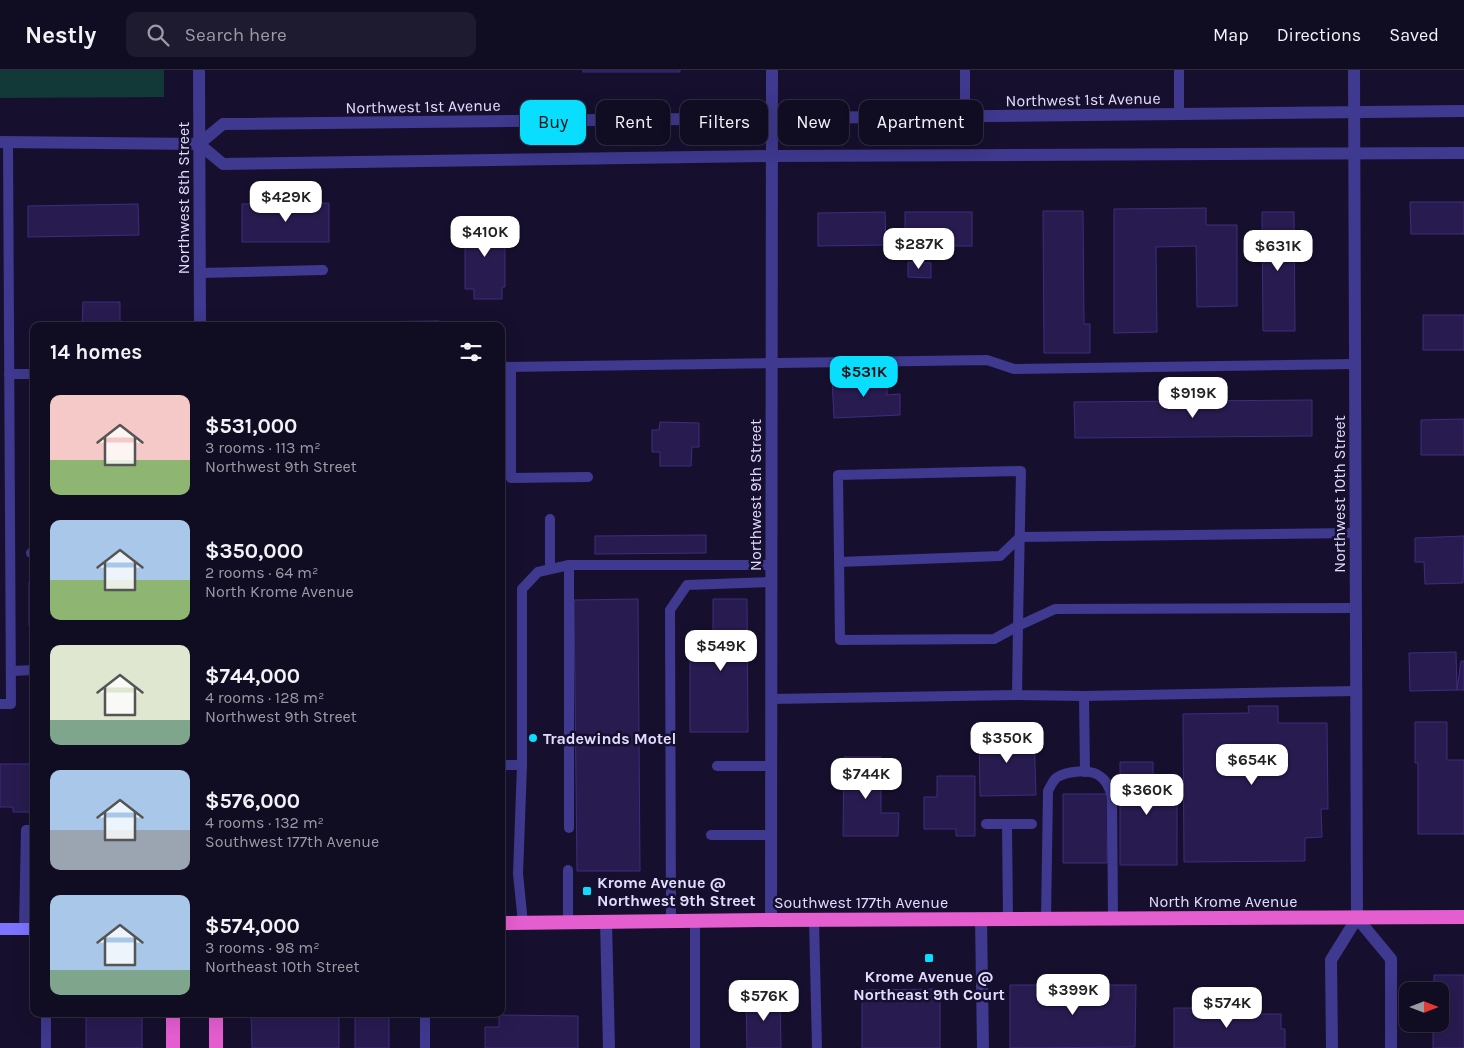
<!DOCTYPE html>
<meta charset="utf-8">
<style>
body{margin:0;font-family:Karla,sans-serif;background:#1e1a2f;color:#f1f3f6;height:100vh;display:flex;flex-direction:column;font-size:19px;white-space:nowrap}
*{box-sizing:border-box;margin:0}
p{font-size:16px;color:#9c9ba5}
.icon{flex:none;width:28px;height:28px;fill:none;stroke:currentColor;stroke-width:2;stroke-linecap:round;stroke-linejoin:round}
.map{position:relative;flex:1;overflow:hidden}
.panel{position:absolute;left:30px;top:252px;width:475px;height:695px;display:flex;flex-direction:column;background:#100c22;border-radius:10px;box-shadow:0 5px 20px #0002,0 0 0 1px #302c40}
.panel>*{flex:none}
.hud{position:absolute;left:520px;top:30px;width:475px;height:45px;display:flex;gap:10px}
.needle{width:32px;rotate:90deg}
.fabs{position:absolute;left:1399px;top:912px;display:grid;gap:10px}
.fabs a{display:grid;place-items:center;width:50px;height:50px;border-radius:10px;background:#100c22;box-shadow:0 5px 20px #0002,0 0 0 1px #302c40;font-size:25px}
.price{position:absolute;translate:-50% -42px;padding:0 11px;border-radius:10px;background:#fff;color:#222;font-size:16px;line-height:32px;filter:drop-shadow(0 1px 2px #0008)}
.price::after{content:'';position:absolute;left:50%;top:30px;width:15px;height:11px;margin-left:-8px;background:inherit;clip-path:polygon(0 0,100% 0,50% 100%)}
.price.on{background:#09deff;color:#111}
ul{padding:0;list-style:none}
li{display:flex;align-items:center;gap:15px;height:125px;padding:0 20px}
li span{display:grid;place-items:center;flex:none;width:140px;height:100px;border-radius:10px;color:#555}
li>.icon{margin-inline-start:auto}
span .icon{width:60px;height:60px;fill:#fffc;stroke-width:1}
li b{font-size:21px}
h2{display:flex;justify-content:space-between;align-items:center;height:60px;padding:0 20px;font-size:21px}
.chip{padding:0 18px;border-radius:10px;background:#100c22;box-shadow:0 5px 20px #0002,0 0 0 1px #302c40;font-size:18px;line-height:45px}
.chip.on{background:#09deff;color:#111}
header{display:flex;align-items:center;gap:30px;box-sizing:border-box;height:70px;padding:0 25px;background:#100c22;border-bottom:1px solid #302c40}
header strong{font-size:24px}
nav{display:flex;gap:28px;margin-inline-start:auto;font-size:18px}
.search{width:350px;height:45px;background:#1e1a2f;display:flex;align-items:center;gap:12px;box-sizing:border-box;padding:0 18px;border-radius:10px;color:#9c9ba5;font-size:19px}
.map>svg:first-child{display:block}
.green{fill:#133838}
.building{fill:#281b50;stroke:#3f2c7d}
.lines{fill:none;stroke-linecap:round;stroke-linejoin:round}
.service{stroke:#3f398f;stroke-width:10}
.minor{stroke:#3f398f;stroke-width:12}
.tertiary{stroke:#3f398f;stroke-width:12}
.secondary{stroke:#7c74ff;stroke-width:12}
.trunk{stroke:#e45ed0;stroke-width:14}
.poi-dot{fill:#09deff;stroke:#16102e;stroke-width:2}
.labels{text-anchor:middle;stroke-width:5;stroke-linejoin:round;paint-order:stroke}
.street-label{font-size:16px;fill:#e2ddff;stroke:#16102e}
.poi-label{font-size:16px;font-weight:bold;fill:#e2ddff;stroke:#16102e;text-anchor:start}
</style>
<header>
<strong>Nestly</strong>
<div class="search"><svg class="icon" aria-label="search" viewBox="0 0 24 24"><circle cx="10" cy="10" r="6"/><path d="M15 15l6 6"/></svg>Search here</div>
<nav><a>Map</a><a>Directions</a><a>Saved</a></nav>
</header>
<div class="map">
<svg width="1464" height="978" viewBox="0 0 1464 978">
<rect width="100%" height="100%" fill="#16102e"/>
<polygon class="green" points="0,0 164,0 164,27 0,28"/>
<g class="building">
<rect x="583" y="0" width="97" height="2"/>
<polygon points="1410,132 1464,132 1464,164 1411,164"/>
<polygon points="329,133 329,172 242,172 242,134"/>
<polygon points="138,134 139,165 28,167 28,136"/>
<polygon points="1206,138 1206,155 1237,155 1237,236 1197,237 1196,176 1156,177 1157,262 1114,263 1114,139"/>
<polygon points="1043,141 1083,141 1084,254 1090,254 1090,283 1044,283"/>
<polygon points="885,142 886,175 818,176 818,143"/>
<rect x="905" y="142" width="67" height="34"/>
<polygon points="1262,142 1294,142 1295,261 1263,261"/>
<polygon points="505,149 505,217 502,217 502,229 474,229 474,219 465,219 465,150"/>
<polygon points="908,192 931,193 931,208 908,207"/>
<polygon points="83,232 120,232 120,256 82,256"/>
<rect x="1423" y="245" width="41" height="35"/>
<polygon points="439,251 439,256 358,256 358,252"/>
<polygon points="887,306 887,325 900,324 900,345 834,348 832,308"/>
<polygon points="1312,330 1312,366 1075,368 1074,332"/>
<polygon points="1464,349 1464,385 1421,385 1421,350"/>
<polygon points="660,352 699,353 699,377 692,377 691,396 660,396 660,382 652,382 652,360 659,360"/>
<polygon points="706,465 706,483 595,484 595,466"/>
<polygon points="1464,466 1463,513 1425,514 1424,492 1415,492 1415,468"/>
<rect x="29" y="512" width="5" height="43"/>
<polygon points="638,529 640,801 577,801 574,530"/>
<polygon points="713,529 747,529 748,662 690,662 690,569 713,569"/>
<polygon points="1456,582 1457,620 1410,621 1409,583"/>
<polygon points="1461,591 1464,591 1464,620 1457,620"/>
<polygon points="1248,636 1278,636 1278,653 1327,653 1328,739 1321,739 1322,767 1305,768 1305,791 1184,792 1183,644 1249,643"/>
<polygon points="1415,652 1447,652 1447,690 1464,690 1464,764 1418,764 1418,693 1415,693"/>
<polygon points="979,662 1034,662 1036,725 980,726"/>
<polygon points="844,687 881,687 881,743 899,743 898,766 843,766"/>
<polygon points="1120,692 1153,692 1153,706 1177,706 1177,795 1120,795"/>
<polygon points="0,694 34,694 34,742 13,742 13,737 0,737"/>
<polygon points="937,706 975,706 975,766 956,766 956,759 924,759 924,727 937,727"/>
<polygon points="1063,724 1108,724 1107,793 1063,793"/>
<polygon points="1434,905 1464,905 1464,978 1433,978 1433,954 1440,954 1440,921 1434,921"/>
<polygon points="1010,915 1136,915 1135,977 1010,978"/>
<polygon points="940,919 940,978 862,978 862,920"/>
<polygon points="746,925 780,925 781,978 747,978"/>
<polygon points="1174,938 1239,938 1239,944 1281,944 1281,959 1285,959 1285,978 1174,978"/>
<rect x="86" y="944" width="56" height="34"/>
<polygon points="251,944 339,944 339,978 252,978"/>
<rect x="355" y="944" width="34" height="34"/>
<polygon points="499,945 578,946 578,978 485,978 485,957 499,957"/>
</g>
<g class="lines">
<g class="service">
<polyline points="965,0 965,46"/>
<polyline points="1179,0 1179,44"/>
<polyline points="200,203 323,200"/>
<polyline points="501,297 987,290 1014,299 1355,294"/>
<polyline points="511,297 511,408 588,407"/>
<polyline points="9,304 34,304"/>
<polyline points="31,483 34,483"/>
<polyline points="839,492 1000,486 1020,467 1356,463"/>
<polyline points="550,498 550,449"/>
<polyline points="1356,538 1055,539 1018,556 1021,401 838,405 840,570 994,569 1018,556 1017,625 1084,626 1356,621"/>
<polyline points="11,601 34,600"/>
<polyline points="1084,626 1085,702"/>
<polyline points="771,629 1017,625"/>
<polyline points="0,634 11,634 8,72"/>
<polyline points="501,695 522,695 518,804 523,853"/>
<polyline points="522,695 522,519 538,502 569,495 771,495"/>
<polyline points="717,696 771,696"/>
<polyline points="986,754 1032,754"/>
<polyline points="1007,754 1008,849"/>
<polyline points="569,758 569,495"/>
<polyline points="711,765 771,765"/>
<polyline points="568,800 568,852"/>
<path d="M1046,849L1048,721C1050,717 1053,711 1056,708C1066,701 1092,698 1101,707C1108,712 1110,720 1112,727L1113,849"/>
<polyline points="814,850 817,978"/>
<polyline points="671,851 670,540 687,515 771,512"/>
<polyline points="695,851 695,978"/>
<polyline points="24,859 26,760 34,760"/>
<polyline points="46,944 46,978"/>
<polyline points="425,944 425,978"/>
</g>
<g class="minor">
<polyline points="1354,0 1357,848"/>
<polyline points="0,72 199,74 223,94 772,86 1464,83"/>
<polyline points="199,74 223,54 1464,41"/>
<polyline points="1357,848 1391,889 1391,978"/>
<polyline points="981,849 983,978"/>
<polyline points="771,850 772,0"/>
<polyline points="606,852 609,978"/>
<polyline points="1332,978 1331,890 1357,848"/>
</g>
<polyline class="tertiary" points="199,0 200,256"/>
<polyline class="secondary" points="0,859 34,859"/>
<g class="trunk">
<polyline points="501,853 771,850 1464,847"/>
<polyline points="173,944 173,978"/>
<polyline points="216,944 216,978"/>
</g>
</g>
<g class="poi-dot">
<circle cx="533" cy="668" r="5"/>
<rect x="582" y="816" width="10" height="10" rx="2.5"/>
<rect x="924" y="883" width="10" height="10" rx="2.5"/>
</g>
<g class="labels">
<g class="street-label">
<text transform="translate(1083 29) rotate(-1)" y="6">Northwest 1st Avenue</text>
<text transform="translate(423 36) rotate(-1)" y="6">Northwest 1st Avenue</text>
<text transform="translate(183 128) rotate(-90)" y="6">Northwest 8th Street</text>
<text transform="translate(1339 424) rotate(-90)" y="6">Northwest 10th Street</text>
<text transform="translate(755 425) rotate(-90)" y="6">Northwest 9th Street</text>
<text x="1223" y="837">North Krome Avenue</text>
<text x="861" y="838">Southwest 177th Avenue</text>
</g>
<g class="poi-label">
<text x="543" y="674">Tradewinds Motel</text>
<text x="597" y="818">Krome Avenue @<tspan x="597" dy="18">Northwest 9th Street</tspan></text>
<text x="929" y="912" text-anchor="middle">Krome Avenue @<tspan x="929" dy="18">Northeast 9th Court</tspan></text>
</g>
</g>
</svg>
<div class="fabs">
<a><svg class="needle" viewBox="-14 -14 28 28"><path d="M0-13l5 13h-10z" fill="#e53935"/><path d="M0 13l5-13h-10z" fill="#9c9ba5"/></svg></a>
</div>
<b class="price" style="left:286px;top:153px">$429K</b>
<b class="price" style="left:485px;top:188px">$410K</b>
<b class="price" style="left:919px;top:200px">$287K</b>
<b class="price" style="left:1278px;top:202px">$631K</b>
<b class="price on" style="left:864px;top:328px">$531K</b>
<b class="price" style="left:1193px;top:349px">$919K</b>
<b class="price" style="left:721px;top:602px">$549K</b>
<b class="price" style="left:1007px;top:694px">$350K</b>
<b class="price" style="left:1252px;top:716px">$654K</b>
<b class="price" style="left:866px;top:730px">$744K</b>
<b class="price" style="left:1147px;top:746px">$360K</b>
<b class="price" style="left:1073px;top:946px">$399K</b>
<b class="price" style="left:764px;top:952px">$576K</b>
<b class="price" style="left:1227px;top:959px">$574K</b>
<div class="hud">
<a class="chip on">Buy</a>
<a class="chip">Rent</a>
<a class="chip">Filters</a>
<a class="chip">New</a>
<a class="chip">Apartment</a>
</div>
<section class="panel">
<h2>14 homes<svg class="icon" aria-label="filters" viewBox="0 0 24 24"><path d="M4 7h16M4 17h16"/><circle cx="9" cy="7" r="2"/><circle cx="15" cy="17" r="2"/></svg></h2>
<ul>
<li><span style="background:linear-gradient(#f6c9c9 65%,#8fb573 0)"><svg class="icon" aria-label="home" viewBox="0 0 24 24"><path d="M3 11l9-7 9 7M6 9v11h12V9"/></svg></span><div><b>$531,000</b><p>3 rooms · 113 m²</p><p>Northwest 9th Street</p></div></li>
<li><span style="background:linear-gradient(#a9c7e8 60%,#8fb573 0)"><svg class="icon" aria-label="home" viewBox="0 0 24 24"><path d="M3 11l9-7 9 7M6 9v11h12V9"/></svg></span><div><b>$350,000</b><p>2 rooms · 64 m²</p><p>North Krome Avenue</p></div></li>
<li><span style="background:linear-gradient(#dfe7d0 75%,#7fa58c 0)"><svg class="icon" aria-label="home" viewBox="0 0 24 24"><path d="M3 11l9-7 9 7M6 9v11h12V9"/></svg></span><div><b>$744,000</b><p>4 rooms · 128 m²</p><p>Northwest 9th Street</p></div></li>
<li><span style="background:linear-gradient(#a9c7e8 60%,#9aa5b1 0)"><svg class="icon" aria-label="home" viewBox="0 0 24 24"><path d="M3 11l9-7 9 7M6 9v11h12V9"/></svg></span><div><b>$576,000</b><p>4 rooms · 132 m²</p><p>Southwest 177th Avenue</p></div></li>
<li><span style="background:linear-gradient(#a9c7e8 75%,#7fa58c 0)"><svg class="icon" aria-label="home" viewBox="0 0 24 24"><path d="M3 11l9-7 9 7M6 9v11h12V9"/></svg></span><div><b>$574,000</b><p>3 rooms · 98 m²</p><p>Northeast 10th Street</p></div></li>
</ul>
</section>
</div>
